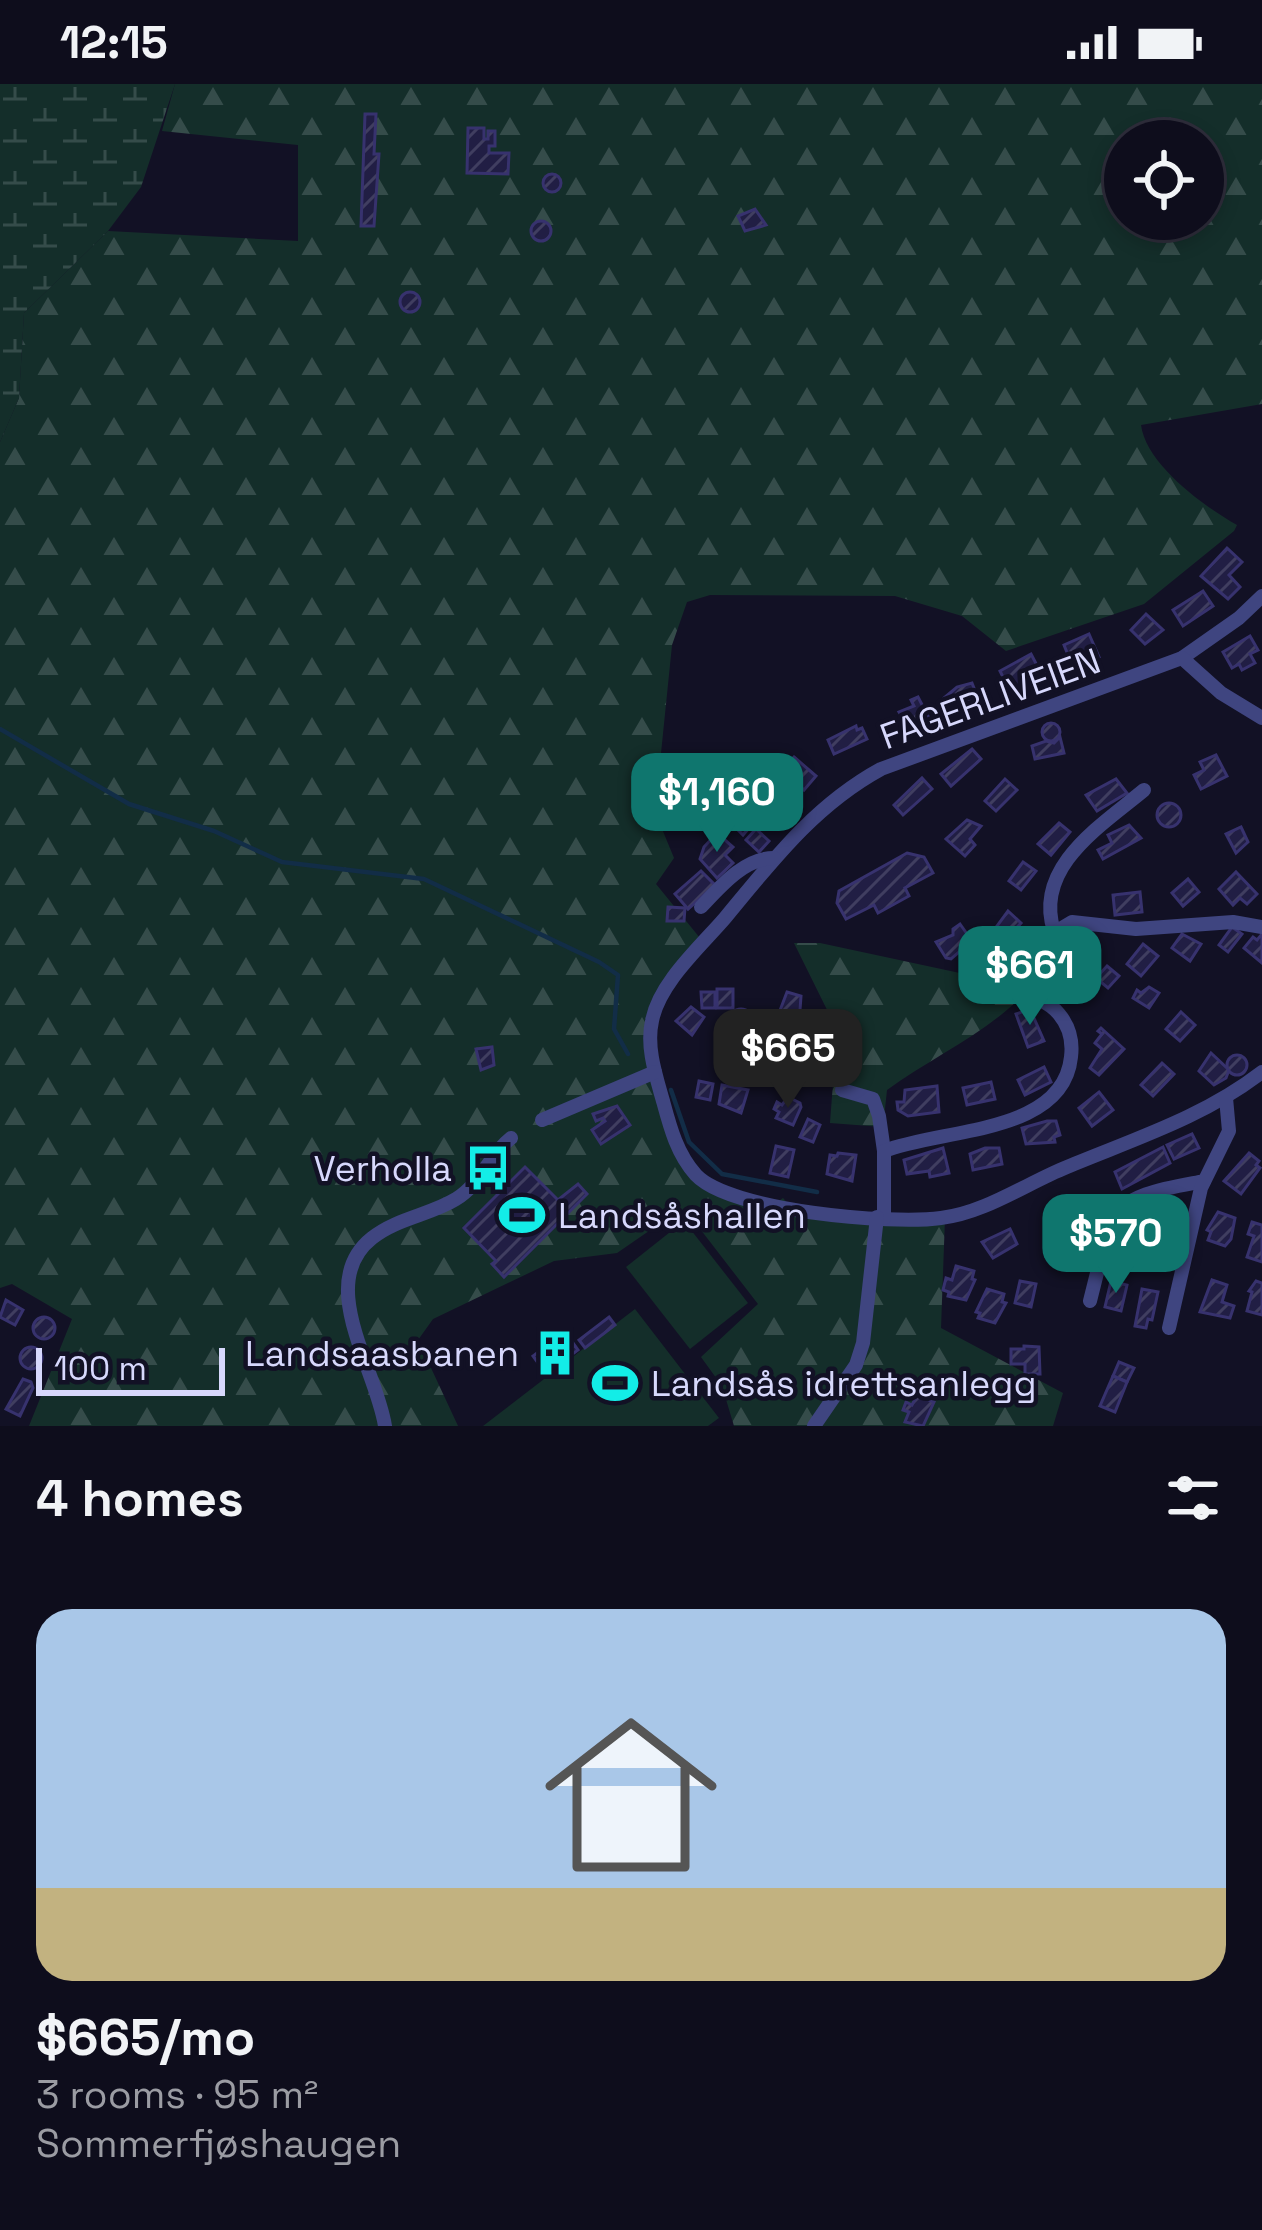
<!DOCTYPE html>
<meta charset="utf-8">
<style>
body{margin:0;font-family:"Space Grotesk",sans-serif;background:#1c1b29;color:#f1f3f6;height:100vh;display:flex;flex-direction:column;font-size:45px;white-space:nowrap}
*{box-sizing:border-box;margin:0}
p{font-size:39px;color:#9b9ca3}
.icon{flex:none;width:66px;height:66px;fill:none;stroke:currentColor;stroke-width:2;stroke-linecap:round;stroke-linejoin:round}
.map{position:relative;height:1342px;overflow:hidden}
.side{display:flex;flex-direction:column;background:#0e0d1c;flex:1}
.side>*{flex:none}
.buttons{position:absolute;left:1104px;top:36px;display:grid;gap:24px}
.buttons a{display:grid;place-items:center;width:120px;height:120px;border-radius:50%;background:#0e0d1c;box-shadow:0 6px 18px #0003,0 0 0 3px #2e2d3b;font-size:60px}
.scale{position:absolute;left:36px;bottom:30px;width:189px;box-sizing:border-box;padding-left:12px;border:6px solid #d7d8fc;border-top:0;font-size:33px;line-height:42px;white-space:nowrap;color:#d7d8fc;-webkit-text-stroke:9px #121125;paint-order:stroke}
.price{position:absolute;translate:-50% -102px;padding:0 27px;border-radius:24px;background:#0f766e;color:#fff;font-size:39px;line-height:78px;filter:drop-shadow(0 3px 6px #0008)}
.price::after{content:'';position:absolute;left:50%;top:72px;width:36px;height:27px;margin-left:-18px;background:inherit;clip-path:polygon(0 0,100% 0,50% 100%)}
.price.on{background:#222;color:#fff}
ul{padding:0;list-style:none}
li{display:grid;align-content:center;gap:24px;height:636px;padding:0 36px}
li span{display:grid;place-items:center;height:372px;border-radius:36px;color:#555}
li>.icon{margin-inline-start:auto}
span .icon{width:216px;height:216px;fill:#fffc;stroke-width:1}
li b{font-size:51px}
h2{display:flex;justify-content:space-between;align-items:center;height:144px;padding:0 36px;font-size:51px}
.status{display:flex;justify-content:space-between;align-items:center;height:84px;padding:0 60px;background:#0e0d1c;direction:ltr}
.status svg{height:33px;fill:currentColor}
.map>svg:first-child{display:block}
.forest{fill:url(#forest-firs);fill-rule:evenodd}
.wetland{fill:url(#wetland-marsh)}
.park{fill:#142e2a}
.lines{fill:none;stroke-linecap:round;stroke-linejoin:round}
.stream{stroke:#122d47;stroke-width:4.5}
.building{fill:url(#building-hatch);stroke:#37326e;stroke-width:3}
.minor{stroke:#3f4580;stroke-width:14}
.labels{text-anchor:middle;stroke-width:9;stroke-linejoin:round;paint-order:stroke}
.street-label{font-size:36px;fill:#d7d8fc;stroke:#121125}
.poi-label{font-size:36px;fill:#d7d8fc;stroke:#121125;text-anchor:end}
</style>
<div class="status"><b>12:15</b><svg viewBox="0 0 49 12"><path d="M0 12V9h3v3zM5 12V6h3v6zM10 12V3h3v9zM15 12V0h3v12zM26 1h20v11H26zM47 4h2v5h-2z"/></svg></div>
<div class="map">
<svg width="1262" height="1342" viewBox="0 0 1262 1342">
<defs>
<pattern id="forest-firs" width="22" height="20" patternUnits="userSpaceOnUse" patternTransform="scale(3)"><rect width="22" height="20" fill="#142e2a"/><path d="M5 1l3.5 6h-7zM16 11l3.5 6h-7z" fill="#354c4a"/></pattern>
<pattern id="wetland-marsh" width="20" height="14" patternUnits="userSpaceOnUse" patternTransform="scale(3)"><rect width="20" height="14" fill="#142e2a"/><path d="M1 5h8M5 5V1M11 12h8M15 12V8" fill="none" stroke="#354c4a"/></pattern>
<pattern id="building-hatch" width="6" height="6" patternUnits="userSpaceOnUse" patternTransform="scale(3)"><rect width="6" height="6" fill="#211e44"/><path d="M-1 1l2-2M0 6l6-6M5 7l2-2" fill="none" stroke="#403e60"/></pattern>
</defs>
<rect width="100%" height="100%" fill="#121125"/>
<g class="forest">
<path d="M175,0H1262V320L1141,341C1146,380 1203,422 1237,441L1234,447L1144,520L1006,567L962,532L895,512L710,511L687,518L672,561L655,728L674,774L656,800L704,859L649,936L671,1045L701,1096L776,1119L783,1114L790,1122L945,1134L941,1244L1063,1309L1053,1342H734L722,1302L701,1273L758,1220L694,1137L675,1129L617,1169L554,1177L433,1235L418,1256L458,1342H29L72,1235L12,1200L0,1204V358L19,314L24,229L108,147L298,157V61L162,47ZM1125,57H1203V135H1125Z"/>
<path d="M794,859H820L983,894L1023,911C984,951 932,973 887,1006L883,1043L830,1039L837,946Z"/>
</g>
<polygon class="wetland" points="0,0 175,0 141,103 108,147 24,229 19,314 0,358"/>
<g class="park">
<polygon points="684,1137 748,1219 690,1265 626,1183"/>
<polygon points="635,1225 719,1334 708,1342 483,1342"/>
</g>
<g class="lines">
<g class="stream">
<polyline points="0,645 129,720 214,747 282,778 424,795 599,878 618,891 614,945 628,970"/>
<polyline points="671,1006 689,1058 722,1090 817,1108"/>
</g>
</g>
<g class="building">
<polygon points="365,30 376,30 374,70 379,70 374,142 361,142"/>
<polygon points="468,44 484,44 484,55 488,55 488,47 495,47 495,62 489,62 489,69 509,69 508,90 467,89"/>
<circle cx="552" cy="99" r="9"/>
<polygon points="755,125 766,141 745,147 738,132"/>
<circle cx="541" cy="147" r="10"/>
<circle cx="410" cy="218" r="10"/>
<polygon points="1227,464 1242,478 1229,491 1240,503 1228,515 1201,492"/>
<polygon points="1203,507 1213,522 1183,542 1173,526"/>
<polygon points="1146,530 1163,546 1145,560 1131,546"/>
<polygon points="1089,550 1099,573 1068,586 1063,573 1068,571 1064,561"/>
<polygon points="1250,552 1258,566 1250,570 1255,579 1242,586 1239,580 1232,584 1223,568"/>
<polygon points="1031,570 1042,591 1049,587 1052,593 1044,597 1042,593 1018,606 1012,596 1006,599 1000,587"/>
<polygon points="972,599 979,617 950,628 944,614 957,603"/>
<polygon points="918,613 930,636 909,644 899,628 914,622 911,616"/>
<circle cx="1051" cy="648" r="9"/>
<polygon points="856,642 857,646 862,644 867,655 834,670 828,656"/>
<polygon points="1060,653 1064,669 1035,675 1032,662 1046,657 1054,659"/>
<polygon points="972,665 981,675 951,702 941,690"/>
<polygon points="1216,671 1227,692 1201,705 1194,691 1204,686 1200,678"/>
<polygon points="794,673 816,692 804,706 796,698 792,702 778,691"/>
<polygon points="763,693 781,709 769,723 748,703 752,698 755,701"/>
<polygon points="922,694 932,705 903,731 894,721"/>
<polygon points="1005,695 1017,706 996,727 985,717"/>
<polygon points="1116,695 1127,709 1097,727 1086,711"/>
<polygon points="734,718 756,736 743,751 723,731"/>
<circle cx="1169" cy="731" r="12"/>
<polygon points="967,736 981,742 970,755 975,761 965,772 946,755"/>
<polygon points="1059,739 1070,748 1051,771 1038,760"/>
<polygon points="1129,741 1141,754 1103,775 1098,766 1112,759 1108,751"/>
<polygon points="1241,743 1248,758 1236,769 1226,750"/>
<polygon points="756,745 769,757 759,768 746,756"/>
<polygon points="717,749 733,763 725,771 733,779 717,794 700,775 704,763"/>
<polygon points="907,769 924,773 933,789 905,804 909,812 878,829 874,821 846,835 837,819 839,807"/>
<polygon points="1023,778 1036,787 1021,806 1009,797"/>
<polygon points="701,787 715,801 688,825 675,810"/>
<polygon points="1236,788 1257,810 1247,820 1240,814 1233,821 1219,805"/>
<polygon points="1188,795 1199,808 1183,822 1172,809"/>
<polygon points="1140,808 1142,828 1115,831 1113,811"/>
<polygon points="668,823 685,824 684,837 667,837"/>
<polygon points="1008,827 1021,839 1005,857 994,846"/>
<polygon points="960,840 972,857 951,875 946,874 936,858 953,851 953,845"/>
<polygon points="1232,843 1242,850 1228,868 1219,861"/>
<polygon points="1182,850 1201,860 1190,877 1172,864"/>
<polygon points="1262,850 1262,879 1244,864 1253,853 1257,856"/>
<polygon points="1071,857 1088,871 1063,892 1052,876"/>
<polygon points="1143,860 1158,872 1141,892 1127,880"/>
<polygon points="1107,882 1119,892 1108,904 1096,894"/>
<polygon points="1149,903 1159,909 1149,924 1133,914 1137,906 1141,909"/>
<rect x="717" y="905" width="16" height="19"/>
<polygon points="701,908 715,908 715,924 702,924"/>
<polygon points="787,908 801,912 800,926 793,942 776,937"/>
<polygon points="691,923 704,933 692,951 676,937"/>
<circle cx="741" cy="937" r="12"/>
<polygon points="1030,925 1044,957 1028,963 1016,930"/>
<polygon points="1181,928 1195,941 1180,957 1166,945"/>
<polygon points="836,930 838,946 824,948 822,931"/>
<polygon points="1101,944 1124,965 1099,991 1090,984 1102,965 1095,959 1102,950 1098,947"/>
<polygon points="492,963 494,981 481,986 476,965"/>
<circle cx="788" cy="977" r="12"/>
<polygon points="1211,969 1229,986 1226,994 1214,1001 1199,987"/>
<circle cx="1237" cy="981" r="10"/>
<polygon points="1162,979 1174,990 1153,1012 1141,1001"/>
<polygon points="1044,983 1051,998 1025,1011 1018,996"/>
<polygon points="699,997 713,1000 710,1016 696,1013"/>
<polygon points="991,998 995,1015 967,1021 963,1004"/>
<polygon points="722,1001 748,1006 741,1029 719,1020"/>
<polygon points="937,1002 939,1028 908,1032 898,1026 897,1018 904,1018 905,1006"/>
<polygon points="1099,1008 1113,1026 1092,1042 1079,1024"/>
<polygon points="788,1013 800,1019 801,1023 793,1041 776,1034 779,1028 774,1025 777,1018 782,1021"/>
<polygon points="617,1022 630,1041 601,1060 592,1046 605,1037 603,1034 596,1037 593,1030"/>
<polygon points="808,1035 820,1041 813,1058 800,1053"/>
<polygon points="1047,1037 1056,1037 1060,1051 1054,1053 1055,1058 1026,1060 1022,1044"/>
<polygon points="1192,1050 1199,1064 1174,1075 1167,1061"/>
<polygon points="776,1062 794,1066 788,1093 770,1089"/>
<polygon points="1163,1063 1170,1079 1122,1105 1115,1088"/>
<polygon points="943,1064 949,1089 930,1093 929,1087 907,1090 904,1076"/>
<polygon points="985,1064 999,1064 1002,1080 973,1086 970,1070"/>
<polygon points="838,1069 856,1071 852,1097 827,1090 830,1071 837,1072"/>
<polygon points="1249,1069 1259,1077 1256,1081 1260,1084 1241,1110 1224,1097"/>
<polygon points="525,1083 558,1116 578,1100 587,1110 504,1193 492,1180 496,1177 464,1144"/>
<polygon points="1061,1125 1090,1130 1088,1151 1083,1149 1081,1160 1067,1157 1069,1149 1059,1146"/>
<polygon points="1218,1128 1235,1134 1231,1155 1225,1162 1208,1156 1211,1148 1207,1146"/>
<polygon points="1127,1138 1140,1141 1140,1151 1136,1169 1132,1168 1130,1177 1124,1178 1118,1174"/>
<polygon points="1252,1138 1262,1141 1262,1178 1247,1173 1254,1152 1248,1150"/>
<polygon points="1010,1145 1017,1160 993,1174 982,1158"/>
<polygon points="1153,1151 1170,1154 1164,1182 1148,1179"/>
<polygon points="956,1182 974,1187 972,1195 975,1196 966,1216 948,1212 949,1208 943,1206 946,1194 952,1196"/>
<polygon points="1212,1196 1227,1201 1222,1218 1234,1222 1230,1234 1200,1228"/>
<polygon points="1020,1197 1036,1200 1031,1223 1015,1219"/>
<polygon points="1111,1197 1127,1201 1121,1227 1105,1223"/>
<polygon points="1256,1197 1262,1199 1262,1231 1247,1227 1252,1208 1249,1207"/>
<polygon points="987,1205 1004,1210 1002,1218 1006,1219 995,1239 978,1234 980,1229 976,1228"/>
<polygon points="1142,1205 1158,1208 1152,1236 1148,1235 1146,1244 1135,1242"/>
<polygon points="6,1216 23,1226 15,1241 0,1233"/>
<polygon points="609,1233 615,1241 585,1264 579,1256"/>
<circle cx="44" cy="1244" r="11"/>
<polygon points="565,1248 578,1266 546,1290 533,1272"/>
<polygon points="1024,1262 1039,1263 1040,1290 1025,1290 1025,1280 1011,1280 1011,1265 1024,1265"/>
<circle cx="31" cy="1274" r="11"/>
<polygon points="1119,1278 1134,1284 1127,1298 1113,1292"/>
<polygon points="1113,1292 1127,1298 1115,1328 1100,1322"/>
<polygon points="23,1295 31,1298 33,1304 20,1332 6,1325"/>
<polygon points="917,1311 934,1318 923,1342 905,1338 909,1328 903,1326 906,1318 912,1321"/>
</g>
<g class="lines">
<g class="minor">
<path d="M1262,512L1239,534L1182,574L881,685C815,721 772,777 725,834C701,862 659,899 652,937C646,963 656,992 663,1017C670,1043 677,1070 696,1091C730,1127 891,1141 941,1134C985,1129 1027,1099 1067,1083C1134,1055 1204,1033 1262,988"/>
<polyline points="1182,574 1221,609 1262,634"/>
<path d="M701,823C720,803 744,774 774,774"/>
<path d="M1054,847C1033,783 1102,741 1144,706"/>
<polyline points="842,1006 873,1015 879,1032 884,1067"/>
<polyline points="542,1036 655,988"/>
<path d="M884,1134V1067C941,1044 1063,1051 1071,973C1073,957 1069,942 1059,930C1039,906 1006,913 984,895L987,889L1072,838L1136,845L1233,838L1262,843"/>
<path d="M1090,1217L1110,1137C1127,1108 1173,1103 1204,1097"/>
<polyline points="1169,1244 1201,1104 1229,1047 1226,1014"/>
<path d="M385,1342C376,1284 315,1199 372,1154C397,1134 430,1131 456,1115C480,1101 489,1071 511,1054"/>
<polyline points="814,1342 856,1281 863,1259 877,1133"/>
</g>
</g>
<defs>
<g id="bus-bare" transform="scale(3.6)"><path d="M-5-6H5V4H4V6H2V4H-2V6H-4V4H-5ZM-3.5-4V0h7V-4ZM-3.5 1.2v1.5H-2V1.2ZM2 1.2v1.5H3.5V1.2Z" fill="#13ede7" stroke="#121125" stroke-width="2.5" paint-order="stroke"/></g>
<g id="stadium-bare" transform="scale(3.6)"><path d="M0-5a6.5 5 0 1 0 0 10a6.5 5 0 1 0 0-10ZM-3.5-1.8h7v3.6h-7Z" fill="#13ede7" stroke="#121125" stroke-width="2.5" paint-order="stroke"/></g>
<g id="building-bare" transform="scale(3.6)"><path d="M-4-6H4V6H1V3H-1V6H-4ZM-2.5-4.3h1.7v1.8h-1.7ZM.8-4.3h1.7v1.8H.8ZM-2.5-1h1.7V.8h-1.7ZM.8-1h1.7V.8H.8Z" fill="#13ede7" stroke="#121125" stroke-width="2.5" paint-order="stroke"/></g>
</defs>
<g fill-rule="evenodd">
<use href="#bus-bare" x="488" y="1084"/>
<use href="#stadium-bare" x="522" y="1131"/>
<use href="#building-bare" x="555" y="1269"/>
<use href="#stadium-bare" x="615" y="1299"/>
</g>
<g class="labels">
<g class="street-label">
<text transform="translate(990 614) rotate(-20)" y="13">FAGERLIVEIEN</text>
</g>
<g class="poi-label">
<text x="452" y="1097">Verholla</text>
<text x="558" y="1144" text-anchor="start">Landsåshallen</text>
<text x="519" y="1282">Landsaasbanen</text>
<text x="651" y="1312" text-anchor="start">Landsås idrettsanlegg</text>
</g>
</g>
</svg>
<div class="buttons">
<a><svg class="icon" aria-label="locate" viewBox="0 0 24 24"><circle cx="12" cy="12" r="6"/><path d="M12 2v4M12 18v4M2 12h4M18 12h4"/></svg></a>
</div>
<div class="scale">100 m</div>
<b class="price" style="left:717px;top:771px">$1,160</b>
<b class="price" style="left:1030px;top:944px">$661</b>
<b class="price on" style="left:788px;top:1027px">$665</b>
<b class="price" style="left:1116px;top:1212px">$570</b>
</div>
<section class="side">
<h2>4 homes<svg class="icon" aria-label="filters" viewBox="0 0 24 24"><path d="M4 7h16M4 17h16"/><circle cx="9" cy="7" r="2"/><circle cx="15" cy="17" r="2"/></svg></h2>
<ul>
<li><span style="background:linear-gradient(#a9c7e8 75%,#c2b280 0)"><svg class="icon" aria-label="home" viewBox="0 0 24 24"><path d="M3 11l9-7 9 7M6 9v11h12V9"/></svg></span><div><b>$665/mo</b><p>3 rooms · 95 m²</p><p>Sommerfjøshaugen</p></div></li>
</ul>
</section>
